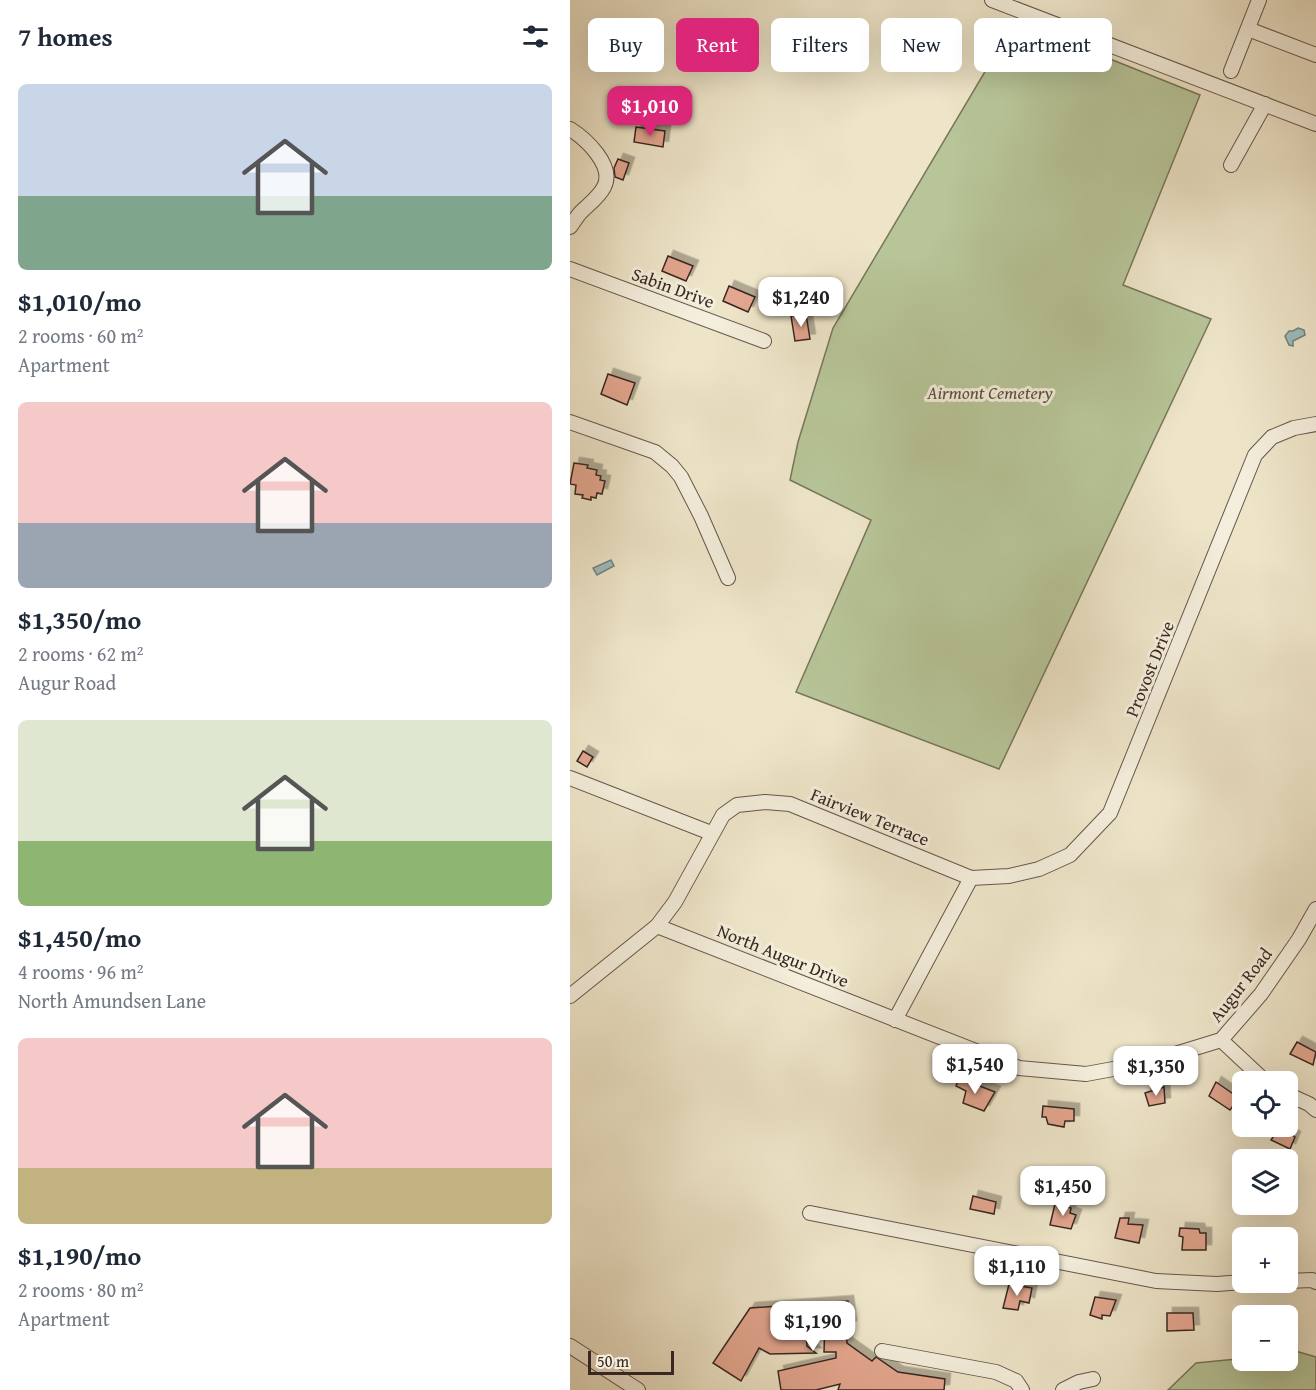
<!DOCTYPE html>
<meta charset="utf-8">
<style>
body{margin:0;font-family:"Gentium Book Plus",serif;background:#f2f2f3;color:#1f2937;height:100vh;display:flex;flex-direction:column;font-size:22px;white-space:nowrap}
*{box-sizing:border-box;margin:0}
p{font-size:20px;color:#747a83}
.icon{flex:none;width:33px;height:33px;fill:none;stroke:currentColor;stroke-width:2;stroke-linecap:round;stroke-linejoin:round}
.map{position:relative;flex:1;overflow:hidden}
.side{display:flex;flex-direction:column;background:#fff;width:570px}
.side>*{flex:none}
.guide{position:absolute;left:18px;top:18px;width:570px;height:54px;display:flex;gap:12px}
.controls{position:absolute;left:662px;top:1071px;display:grid;gap:12px}
.controls a{display:grid;place-items:center;width:66px;height:66px;border-radius:9px;background:#fff;box-shadow:0 6px 24px #0002;font-size:30px}
.scale{position:absolute;left:18px;bottom:15px;width:86px;box-sizing:border-box;padding-left:6px;border:3px solid #382821;border-top:0;font-size:16px;line-height:21px;white-space:nowrap;color:#382821;-webkit-text-stroke:4px #f4eedc;paint-order:stroke}
.price{position:absolute;translate:-50% -51px;padding:0 14px;border-radius:12px;background:#fff;color:#222;font-size:20px;line-height:39px;filter:drop-shadow(0 2px 3px #0008)}
.price::after{content:'';position:absolute;left:50%;top:36px;width:18px;height:14px;margin-left:-9px;background:inherit;clip-path:polygon(0 0,100% 0,50% 100%)}
.price.current{background:#db2777;color:#fff}
ul{padding:0;list-style:none}
li{display:grid;align-content:center;gap:12px;height:318px;padding:0 18px}
li span{display:grid;place-items:center;height:186px;border-radius:9px;color:#555}
li>.icon{margin-inline-start:auto}
span .icon{width:108px;height:108px;fill:#fffc;stroke-width:1}
li b{font-size:26px}
h2{display:flex;justify-content:space-between;align-items:center;height:72px;padding:0 18px;font-size:26px}
.chip{padding:0 21px;border-radius:9px;background:#fff;box-shadow:0 6px 24px #0002;font-size:21px;line-height:54px}
.chip.current{background:#db2777;color:#fff}
main{display:flex;flex:1;min-height:0}
.map>svg:first-child{display:block}
.green{fill:#b7c598;stroke:#78765c;stroke-width:1.5}
.water{fill:#9cbdbe;stroke:#74817f;stroke-width:1.5}
.building{fill:#e3a68f;stroke:#382821;stroke-width:1.5;filter:url(#shadow)}
.lines{fill:none;stroke-linecap:round;stroke-linejoin:round}
.minor-casing{stroke:#66574b;stroke-width:16}
.minor{stroke:#f4eedc;stroke-width:14}
.labels{text-anchor:middle;stroke-width:6;stroke-linejoin:round;paint-order:stroke}
.street-label{font-size:18px;fill:#382821;stroke:#f4eedc}
.park-label{font-size:18px;font-style:italic;fill:#584f3f;stroke:#f4eedc}
</style>
<main>
<section class="side">
<h2>7 homes<svg class="icon" aria-label="filters" viewBox="0 0 24 24"><path d="M4 7h16M4 17h16"/><circle cx="9" cy="7" r="2"/><circle cx="15" cy="17" r="2"/></svg></h2>
<ul>
<li><span style="background:linear-gradient(#c9d6e8 60%,#7fa58c 0)"><svg class="icon" aria-label="home" viewBox="0 0 24 24"><path d="M3 11l9-7 9 7M6 9v11h12V9"/></svg></span><div><b>$1,010/mo</b><p>2 rooms · 60 m²</p><p>Apartment</p></div></li>
<li><span style="background:linear-gradient(#f6c9c9 65%,#9aa5b1 0)"><svg class="icon" aria-label="home" viewBox="0 0 24 24"><path d="M3 11l9-7 9 7M6 9v11h12V9"/></svg></span><div><b>$1,350/mo</b><p>2 rooms · 62 m²</p><p>Augur Road</p></div></li>
<li><span style="background:linear-gradient(#dfe7d0 65%,#8fb573 0)"><svg class="icon" aria-label="home" viewBox="0 0 24 24"><path d="M3 11l9-7 9 7M6 9v11h12V9"/></svg></span><div><b>$1,450/mo</b><p>4 rooms · 96 m²</p><p>North Amundsen Lane</p></div></li>
<li><span style="background:linear-gradient(#f6c9c9 70%,#c2b280 0)"><svg class="icon" aria-label="home" viewBox="0 0 24 24"><path d="M3 11l9-7 9 7M6 9v11h12V9"/></svg></span><div><b>$1,190/mo</b><p>2 rooms · 80 m²</p><p>Apartment</p></div></li>
</ul>
</section>
<div class="map">
<svg width="746" height="1390" viewBox="0 0 746 1390">
<defs>
<filter id="shadow"><feDropShadow dx="5.5" dy="-5.5" stdDeviation="0" flood-color="#0004"/></filter>
</defs>
<rect width="100%" height="100%" fill="#eee5c9"/>
<filter id="stains"><feTurbulence type="fractalNoise" baseFrequency=".00333" numOctaves="4"/><feColorMatrix values="0 0 0 0 .2 0 0 0 0 .09 0 0 0 0 .02 0 0 0 .5 -.17"/></filter>
<radialGradient id="worn" r=".72"><stop offset=".6" stop-color="#630" stop-opacity="0"/><stop offset="1" stop-color="#630" stop-opacity=".3"/></radialGradient>
<g class="green">
<polygon points="445,21 630,95 553,285 641,319 429,769 226,692 301,520 220,480 228,442 263,328"/>
<polygon points="722,1350 746,1357 746,1390 598,1390 626,1363 667,1359 700,1366 707,1361 717,1360 717,1354"/>
</g>
<g class="water">
<polygon points="728,328 734,330 735,335 723,341 723,346 719,345 715,336 719,331 723,331"/>
<polygon points="41,560 44,566 27,575 23,568"/>
</g>
<g class="building">
<polygon points="66,127 95,131 93,147 64,142"/>
<polygon points="48,159 59,163 53,180 45,177 44,168"/>
<polygon points="98,256 123,266 116,281 92,271"/>
<polygon points="159,286 185,297 178,312 153,301"/>
<polygon points="236,314 240,339 225,341 221,316"/>
<polygon points="38,374 65,383 57,405 31,394"/>
<polygon points="4,463 18,465 17,468 27,470 26,475 31,476 30,480 35,481 32,494 27,493 26,498 21,497 21,500 12,498 13,495 5,494 6,485 0,484"/>
<polygon points="13,751 23,757 17,767 7,761"/>
<polygon points="727,1042 746,1052 743,1065 720,1054"/>
<polygon points="389,1078 425,1092 414,1111 393,1103 396,1091 386,1086"/>
<polygon points="646,1082 669,1098 660,1110 639,1096"/>
<polygon points="594,1087 595,1103 579,1106 575,1093"/>
<polygon points="473,1106 504,1109 504,1121 495,1121 494,1127 478,1124 476,1117 472,1117"/>
<polygon points="710,1127 725,1137 720,1149 701,1140"/>
<polygon points="403,1196 426,1202 424,1214 400,1209"/>
<polygon points="485,1204 501,1208 500,1213 506,1215 501,1229 480,1225"/>
<polygon points="550,1218 559,1218 558,1224 573,1225 569,1243 545,1238"/>
<polygon points="610,1228 629,1229 630,1233 636,1233 636,1250 612,1250 613,1237 609,1236"/>
<polygon points="439,1284 462,1288 459,1303 450,1301 448,1310 433,1308"/>
<polygon points="525,1297 546,1300 540,1316 532,1315 532,1319 520,1315"/>
<polygon points="278,1301 281,1326 276,1327 277,1343 302,1361 306,1357 328,1372 375,1379 374,1390 268,1390 270,1384 246,1390 211,1390 208,1371 266,1358 266,1352 254,1352 255,1320 235,1310 237,1346 246,1353 200,1354 189,1348 171,1381 143,1363 180,1308"/>
<polygon points="597,1313 623,1313 624,1330 597,1331"/>
</g>
<g class="lines">
<g class="minor-casing">
<g id="minor">
<polyline points="422,0 746,124"/>
<polyline points="678,29 746,55"/>
<polyline points="661,71 689,0"/>
<path d="M0,129C16,139 45,166 34,187C29,197 19,204 11,212C7,216 4,222 0,227"/>
<polyline points="661,165 695,104"/>
<polyline points="0,269 194,341"/>
<polyline points="0,422 85,452 102,466 111,477 131,516 158,578"/>
<polyline points="0,778 141,833"/>
<polyline points="87,926 449,1068 516,1074 576,1063 651,1040 691,994 729,939 746,909"/>
<polyline points="0,996 87,926 105,902 153,815 167,805 195,802 220,804 401,878 439,876 469,869 500,855 540,813 685,455 702,437 724,428 746,424"/>
<polyline points="325,1020 401,878"/>
<polyline points="651,1040 696,1082"/>
<polyline points="717,1094 739,1104 746,1110"/>
<polyline points="240,1213 586,1281 647,1284 673,1282"/>
<polyline points="717,1281 742,1280 746,1282"/>
<polyline points="0,1346 68,1390"/>
<polyline points="312,1351 426,1372 446,1381 452,1390"/>
<polyline points="493,1390 509,1382 523,1379"/>
</g>
</g>
<use href="#minor" class="minor"/>
</g>
<g class="labels">
<g class="street-label">
<text transform="translate(103 288) rotate(20)" y="6">Sabin Drive</text>
<text transform="translate(580 669) rotate(-68)" y="6">Provost Drive</text>
<text transform="translate(300 817) rotate(22)" y="6">Fairview Terrace</text>
<text transform="translate(213 956) rotate(22)" y="6">North Augur Drive</text>
<text transform="translate(671 985) rotate(-52)" y="6">Augur Road</text>
</g>
<g class="park-label">
<text x="420" y="399">Airmont Cemetery</text>
</g>
</g>
<rect width="100%" height="100%" filter="url(#stains)"/>
<rect width="100%" height="100%" fill="url(#worn)"/>
</svg>
<div class="controls">
<a><svg class="icon" aria-label="locate" viewBox="0 0 24 24"><circle cx="12" cy="12" r="6"/><path d="M12 2v4M12 18v4M2 12h4M18 12h4"/></svg></a>
<a><svg class="icon" aria-label="layers" viewBox="0 0 24 24"><path d="M12 4l9 5-9 5-9-5zM3 14l9 5 9-5"/></svg></a>
<a>+</a>
<a>−</a>
</div>
<div class="scale">50 m</div>
<b class="price current" style="left:80px;top:137px">$1,010</b>
<b class="price" style="left:231px;top:328px">$1,240</b>
<b class="price" style="left:405px;top:1095px">$1,540</b>
<b class="price" style="left:586px;top:1097px">$1,350</b>
<b class="price" style="left:493px;top:1217px">$1,450</b>
<b class="price" style="left:447px;top:1297px">$1,110</b>
<b class="price" style="left:243px;top:1352px">$1,190</b>
<div class="guide">
<a class="chip">Buy</a>
<a class="chip current">Rent</a>
<a class="chip">Filters</a>
<a class="chip">New</a>
<a class="chip">Apartment</a>
</div>
</div>
</main>
